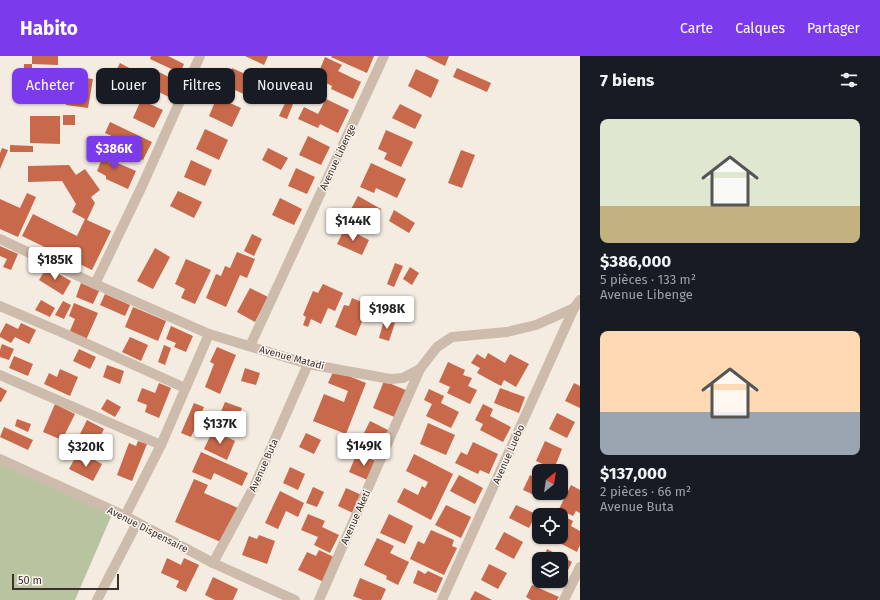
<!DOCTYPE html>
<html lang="fr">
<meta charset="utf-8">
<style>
body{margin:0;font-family:"Fira Sans",sans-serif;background:#242831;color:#f1f3f6;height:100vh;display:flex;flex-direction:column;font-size:15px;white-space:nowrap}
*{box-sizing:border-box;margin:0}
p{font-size:13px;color:#9ea1a6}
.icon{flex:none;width:22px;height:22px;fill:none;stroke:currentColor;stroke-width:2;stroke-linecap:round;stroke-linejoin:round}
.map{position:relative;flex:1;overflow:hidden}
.side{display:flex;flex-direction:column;background:#171b24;width:300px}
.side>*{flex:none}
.guide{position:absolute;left:12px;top:12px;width:380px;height:36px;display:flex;gap:8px}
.needle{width:26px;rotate:30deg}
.controls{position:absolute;left:532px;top:408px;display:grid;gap:8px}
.controls a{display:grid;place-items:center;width:36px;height:36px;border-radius:8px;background:#171b24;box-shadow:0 1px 3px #0004;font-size:20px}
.scale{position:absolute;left:12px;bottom:10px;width:107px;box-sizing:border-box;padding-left:4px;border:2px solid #3b302b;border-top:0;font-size:11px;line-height:14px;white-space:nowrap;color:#3b302b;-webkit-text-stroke:3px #fbf5ee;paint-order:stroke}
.price{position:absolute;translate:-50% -34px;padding:0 9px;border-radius:4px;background:#fff;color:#222;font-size:13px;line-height:26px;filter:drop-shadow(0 1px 2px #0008)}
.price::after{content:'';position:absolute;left:50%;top:24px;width:12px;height:9px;margin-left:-6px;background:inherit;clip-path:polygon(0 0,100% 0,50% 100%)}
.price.current{background:#7c3aed;color:#fff}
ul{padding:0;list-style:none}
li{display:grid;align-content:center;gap:8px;height:212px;padding:0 20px}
li span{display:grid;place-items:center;height:124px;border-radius:8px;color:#555}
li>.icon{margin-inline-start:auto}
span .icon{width:72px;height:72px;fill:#fffc;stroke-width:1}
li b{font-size:17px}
h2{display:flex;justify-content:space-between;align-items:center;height:48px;padding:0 20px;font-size:17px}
.pill{padding:0 14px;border-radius:8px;background:#171b24;box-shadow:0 1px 3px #0004;font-size:14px;line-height:36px}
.pill.current{background:#7c3aed;color:#fff}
header{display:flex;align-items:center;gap:24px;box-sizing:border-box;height:56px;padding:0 20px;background:#7c3aed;color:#fff}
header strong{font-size:19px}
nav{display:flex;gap:22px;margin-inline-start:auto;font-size:14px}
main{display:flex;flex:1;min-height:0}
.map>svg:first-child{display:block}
.green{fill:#b8c4a0}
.building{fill:#c8694b}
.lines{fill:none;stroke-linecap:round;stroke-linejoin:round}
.minor{stroke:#cdbbac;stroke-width:10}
.labels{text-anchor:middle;stroke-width:3;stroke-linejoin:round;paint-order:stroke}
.street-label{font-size:10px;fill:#3b302b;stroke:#fbf5ee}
</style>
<header>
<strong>Habito</strong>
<nav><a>Carte</a><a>Calques</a><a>Partager</a></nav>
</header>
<main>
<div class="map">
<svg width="580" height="544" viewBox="0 0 580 544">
<rect width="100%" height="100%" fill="#f4ebe1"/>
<polygon class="green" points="0,407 113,456 75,544 0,544"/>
<g class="building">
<polygon points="32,0 58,0 58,9 32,8"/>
<polygon points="151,0 168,0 184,8 180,17 150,3"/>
<polygon points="245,0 268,0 264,9"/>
<polygon points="332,0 374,0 367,17 331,1"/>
<polygon points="425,0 449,0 445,10"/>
<polygon points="325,1 342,9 338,15 361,26 353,43 331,33 332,30 324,26 326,21 318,18"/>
<polygon points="120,7 142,19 138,26 116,15"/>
<polygon points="24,8 32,8 32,18 44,18 44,24 34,24 34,34 23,34"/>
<polygon points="232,12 256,23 248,40 224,29"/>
<polygon points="457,12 491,27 487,36 453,21"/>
<polygon points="153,13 177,25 169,41 146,30"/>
<polygon points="416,13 439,24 431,42 408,30"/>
<polygon points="70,20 93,23 88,52 66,49"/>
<polygon points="217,41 241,52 232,71 209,60"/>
<polygon points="326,43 349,54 338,77 320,68 318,72 298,63 304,51 318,58"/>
<polygon points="141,44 163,54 154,72 133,62"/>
<polygon points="286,45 293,48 287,63 279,60"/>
<polygon points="400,48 422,59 415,73 392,62"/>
<rect x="63" y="59" width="12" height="10"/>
<polygon points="30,60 60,60 60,88 30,87"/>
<polygon points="110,66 152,86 143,104 119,93 120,89 111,85 114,81 105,77"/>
<polygon points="205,73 228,84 219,104 196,93"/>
<polygon points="386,74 413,86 401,111 384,103 387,97 378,93"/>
<polygon points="308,80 330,91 321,109 299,99"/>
<polygon points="10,89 33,90 33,96 10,96"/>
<polygon points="94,91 109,98 105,105 112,108 113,105 136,115 128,133 106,123 106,120 97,115 102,103 91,98"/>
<polygon points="2,92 8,94 0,113 0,97"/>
<polygon points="268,92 288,102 281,114 262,104"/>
<polygon points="461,94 475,99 462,132 448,127"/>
<polygon points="191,104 212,114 205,130 184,121"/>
<polygon points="371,107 406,123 397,142 376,132 374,137 360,131"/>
<polygon points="69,109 76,119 85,113 100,134 91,141 95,147 87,164 111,175 92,214 22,180 33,158 77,180 85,163 72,156 76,148 62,125 28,126 28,110"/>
<polygon points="296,112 315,121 307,138 288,130"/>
<polygon points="178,135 202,146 194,162 170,150"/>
<polygon points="27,137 36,141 18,181 0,173 0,143 20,152"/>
<polygon points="358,140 381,153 374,167 350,155"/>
<polygon points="280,142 302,153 294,169 272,159"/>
<polygon points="394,154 415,167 409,177 389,165"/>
<polygon points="345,172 369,184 362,199 337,188"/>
<polygon points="252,178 262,183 254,200 244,195"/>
<polygon points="0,190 18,198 11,214 3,211 7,203 0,200"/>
<polygon points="155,192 170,201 153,233 137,225"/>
<polygon points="237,196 255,203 247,222 240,219 226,251 206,242 216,218 221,220 225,210 230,212"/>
<polygon points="186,203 211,214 195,248 181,242 185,233 175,228"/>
<polygon points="395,207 403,210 394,231 387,228"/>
<polygon points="47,211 71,225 63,239 39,224"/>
<polygon points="410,211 419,217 412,229 403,223"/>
<polygon points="81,227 99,235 93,248 76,241"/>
<polygon points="323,228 343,237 335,255 328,252 321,268 311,263 308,271 303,269 306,261 303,259 313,235 318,237"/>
<polygon points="250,232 268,241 255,266 237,256"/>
<polygon points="105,238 130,249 125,260 100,249"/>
<polygon points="352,242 369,249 356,280 335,271 344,249 349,250"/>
<polygon points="41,244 55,252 50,261 35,254"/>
<polygon points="63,245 71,249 64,263 55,259"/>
<polygon points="74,247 98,257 86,284 69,277 75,263 69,260"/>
<polygon points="133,251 166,265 158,285 125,271"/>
<polygon points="384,264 395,267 389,285 379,282"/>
<polygon points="6,267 18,273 21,267 36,274 29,288 15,281 11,287 0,281 0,278"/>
<polygon points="171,270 193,280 186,296 174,291 176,287 166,283"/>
<polygon points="130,281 148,289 141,305 122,296"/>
<polygon points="2,288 14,293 9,304 0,301 0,294"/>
<polygon points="164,289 171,292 165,309 158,306"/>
<polygon points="217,291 236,299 220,338 205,331 214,308 210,306"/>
<polygon points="79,293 96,301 90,313 73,305"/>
<polygon points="488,297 505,307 510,298 529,308 516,331 504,324 501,330 477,317 480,312 471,307 477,298 485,303"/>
<polygon points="14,300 33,308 28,320 9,312"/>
<polygon points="448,306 465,314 463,319 472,322 468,330 477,334 470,348 447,337 450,331 439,326"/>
<polygon points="107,309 124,315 120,328 103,321"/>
<polygon points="245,312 260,317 256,329 241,325"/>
<polygon points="60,313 78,321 70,340 44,328 49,317 57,321"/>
<polygon points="334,314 366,327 346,378 313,365 324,338 344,346 348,335 328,327"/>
<polygon points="384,325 408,335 397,362 373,352"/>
<polygon points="159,327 171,332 159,362 145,356 147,349 137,345 142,332 155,337"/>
<polygon points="574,327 580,330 580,352 565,345"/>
<polygon points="0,331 7,335 1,346 0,346"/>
<polygon points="500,332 525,341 519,357 494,347"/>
<polygon points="429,333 444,340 441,347 459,356 451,372 426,360 432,348 424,344"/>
<polygon points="107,343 121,351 115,361 101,353"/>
<polygon points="225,346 242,352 235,370 224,366 226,362 220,358"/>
<polygon points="194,347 204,351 191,381 181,377"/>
<polygon points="55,348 75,358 62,384 43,376"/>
<polygon points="483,348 493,353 490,360 511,371 503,386 480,374 483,368 475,364"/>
<polygon points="557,357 575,366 567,382 549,373"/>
<polygon points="17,363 31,368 28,376 15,370"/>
<polygon points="87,364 104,373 96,389 79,380"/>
<polygon points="370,365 392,376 385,392 362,381"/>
<polygon points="428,367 455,379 446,399 420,388"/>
<polygon points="4,371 33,384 28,394 0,381"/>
<polygon points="213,374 235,385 227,404 204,393"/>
<polygon points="306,377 321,384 314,398 299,391"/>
<polygon points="138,385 147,388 132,425 117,419 129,387 136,390"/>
<polygon points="545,385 562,393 554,413 536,405"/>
<polygon points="473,386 498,398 489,418 480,414 478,418 455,407 461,396 467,399"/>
<polygon points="201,396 248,417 242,430 214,417 211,424 192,416"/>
<polygon points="357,397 378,406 370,425 349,416"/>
<polygon points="414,398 453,418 431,464 397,446 404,432 418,439 422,430 425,432 428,426 406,415"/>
<polygon points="75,402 88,408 91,402 102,408 93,425 69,413"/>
<polygon points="290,411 305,418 298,434 283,427"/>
<polygon points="459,419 483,432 475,448 450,435"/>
<polygon points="530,419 539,423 539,437 543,437 541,442 523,434"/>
<polygon points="194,423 208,429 204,437 238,452 223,487 175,466"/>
<polygon points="571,429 580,434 580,457 576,455 573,460 559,453"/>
<polygon points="313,431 324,436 317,451 306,447"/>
<polygon points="346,432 364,440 355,458 338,450"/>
<polygon points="280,435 304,447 298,461 286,455 278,473 265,467"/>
<polygon points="446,449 471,461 461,482 435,469"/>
<polygon points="516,449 536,458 529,472 509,462"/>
<polygon points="557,457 573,465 571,470 580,475 580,489 577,496 552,483 554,481 561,481 561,459 556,459"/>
<polygon points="308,458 325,465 322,471 339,479 330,497 314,489 318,481 301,474"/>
<polygon points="389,458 413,470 405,488 380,477"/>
<polygon points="431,474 454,484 452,490 457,492 444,519 410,503 418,485 424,488"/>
<polygon points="504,476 523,486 514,503 495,493"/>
<polygon points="259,479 275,485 267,508 242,499 249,480 257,483"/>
<polygon points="377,482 394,490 390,497 409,506 398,529 386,523 387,520 364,509"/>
<polygon points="547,493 572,506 563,524 561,523 561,503 543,503"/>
<polygon points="319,494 336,502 324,526 298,514 307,496 316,500"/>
<polygon points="167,502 181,509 184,502 199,509 186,536 176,531 179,525 161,517"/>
<polygon points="489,508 507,517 498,533 481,524"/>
<polygon points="418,514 425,518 428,515 443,522 436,537 413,527"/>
<polygon points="213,521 238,533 233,544 215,544 205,539"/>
<polygon points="360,522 386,533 381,544 363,544 353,540"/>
<polygon points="532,529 559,541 557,544 531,544 526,541"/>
<polygon points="475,535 492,544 470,544"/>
</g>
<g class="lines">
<g class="minor">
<polyline points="0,183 95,228 209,278 308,308 390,323 403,322 420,313 437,291 452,281 507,276 536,269 574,252 580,244"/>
<polyline points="95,228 143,128 200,0"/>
<polyline points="0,250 61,276 185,332"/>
<polyline points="250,290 384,0"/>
<polyline points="0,319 161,389"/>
<polyline points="0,403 125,460 213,507 295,544"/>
<polyline points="125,460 161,389 209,278"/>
<polyline points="213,507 254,431 308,308"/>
<polyline points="97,544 137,467"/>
<polyline points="319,544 420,313"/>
<polyline points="442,544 574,252"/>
<polyline points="564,544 580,511"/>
</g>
</g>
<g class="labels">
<g class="street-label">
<text transform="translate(337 101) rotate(-65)" y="4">Avenue Libenge</text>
<text transform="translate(292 301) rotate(15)" y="4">Avenue Matadi</text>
<text transform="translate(508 398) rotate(-66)" y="4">Avenue Luebo</text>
<text transform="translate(263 409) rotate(-66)" y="4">Avenue Buta</text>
<text transform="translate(355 461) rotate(-66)" y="4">Avenue Aketi</text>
<text transform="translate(148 473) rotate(27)" y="4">Avenue Dispensaire</text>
</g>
</g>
</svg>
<div class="controls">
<a><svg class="needle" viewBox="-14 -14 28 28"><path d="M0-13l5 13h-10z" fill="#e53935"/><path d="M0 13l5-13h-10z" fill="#9ea1a6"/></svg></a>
<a><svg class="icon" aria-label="locate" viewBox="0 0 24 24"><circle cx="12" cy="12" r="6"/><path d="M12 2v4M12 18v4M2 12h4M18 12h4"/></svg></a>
<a><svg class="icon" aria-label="layers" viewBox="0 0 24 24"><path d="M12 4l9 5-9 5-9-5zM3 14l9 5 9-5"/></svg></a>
</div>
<div class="scale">50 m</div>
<b class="price current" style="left:114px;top:114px">$386K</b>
<b class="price" style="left:353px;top:186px">$144K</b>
<b class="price" style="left:55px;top:225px">$185K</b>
<b class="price" style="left:387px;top:274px">$198K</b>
<b class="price" style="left:220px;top:389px">$137K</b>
<b class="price" style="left:364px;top:411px">$149K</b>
<b class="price" style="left:86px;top:412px">$320K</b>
<div class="guide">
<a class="pill current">Acheter</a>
<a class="pill">Louer</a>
<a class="pill">Filtres</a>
<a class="pill">Nouveau</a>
</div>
</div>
<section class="side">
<h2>7 biens<svg class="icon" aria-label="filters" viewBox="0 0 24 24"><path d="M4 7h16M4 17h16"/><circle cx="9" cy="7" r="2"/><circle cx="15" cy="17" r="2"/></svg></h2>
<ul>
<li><span style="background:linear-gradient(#dfe7d0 70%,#c2b280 0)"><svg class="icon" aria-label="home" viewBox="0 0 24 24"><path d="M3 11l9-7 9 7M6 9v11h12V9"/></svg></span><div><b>$386,000</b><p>5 pièces · 133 m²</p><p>Avenue Libenge</p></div></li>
<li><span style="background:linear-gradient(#ffd9b3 65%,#9aa5b1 0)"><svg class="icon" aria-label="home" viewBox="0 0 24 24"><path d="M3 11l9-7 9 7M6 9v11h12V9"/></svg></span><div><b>$137,000</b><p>2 pièces · 66 m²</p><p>Avenue Buta</p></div></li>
</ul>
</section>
</main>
